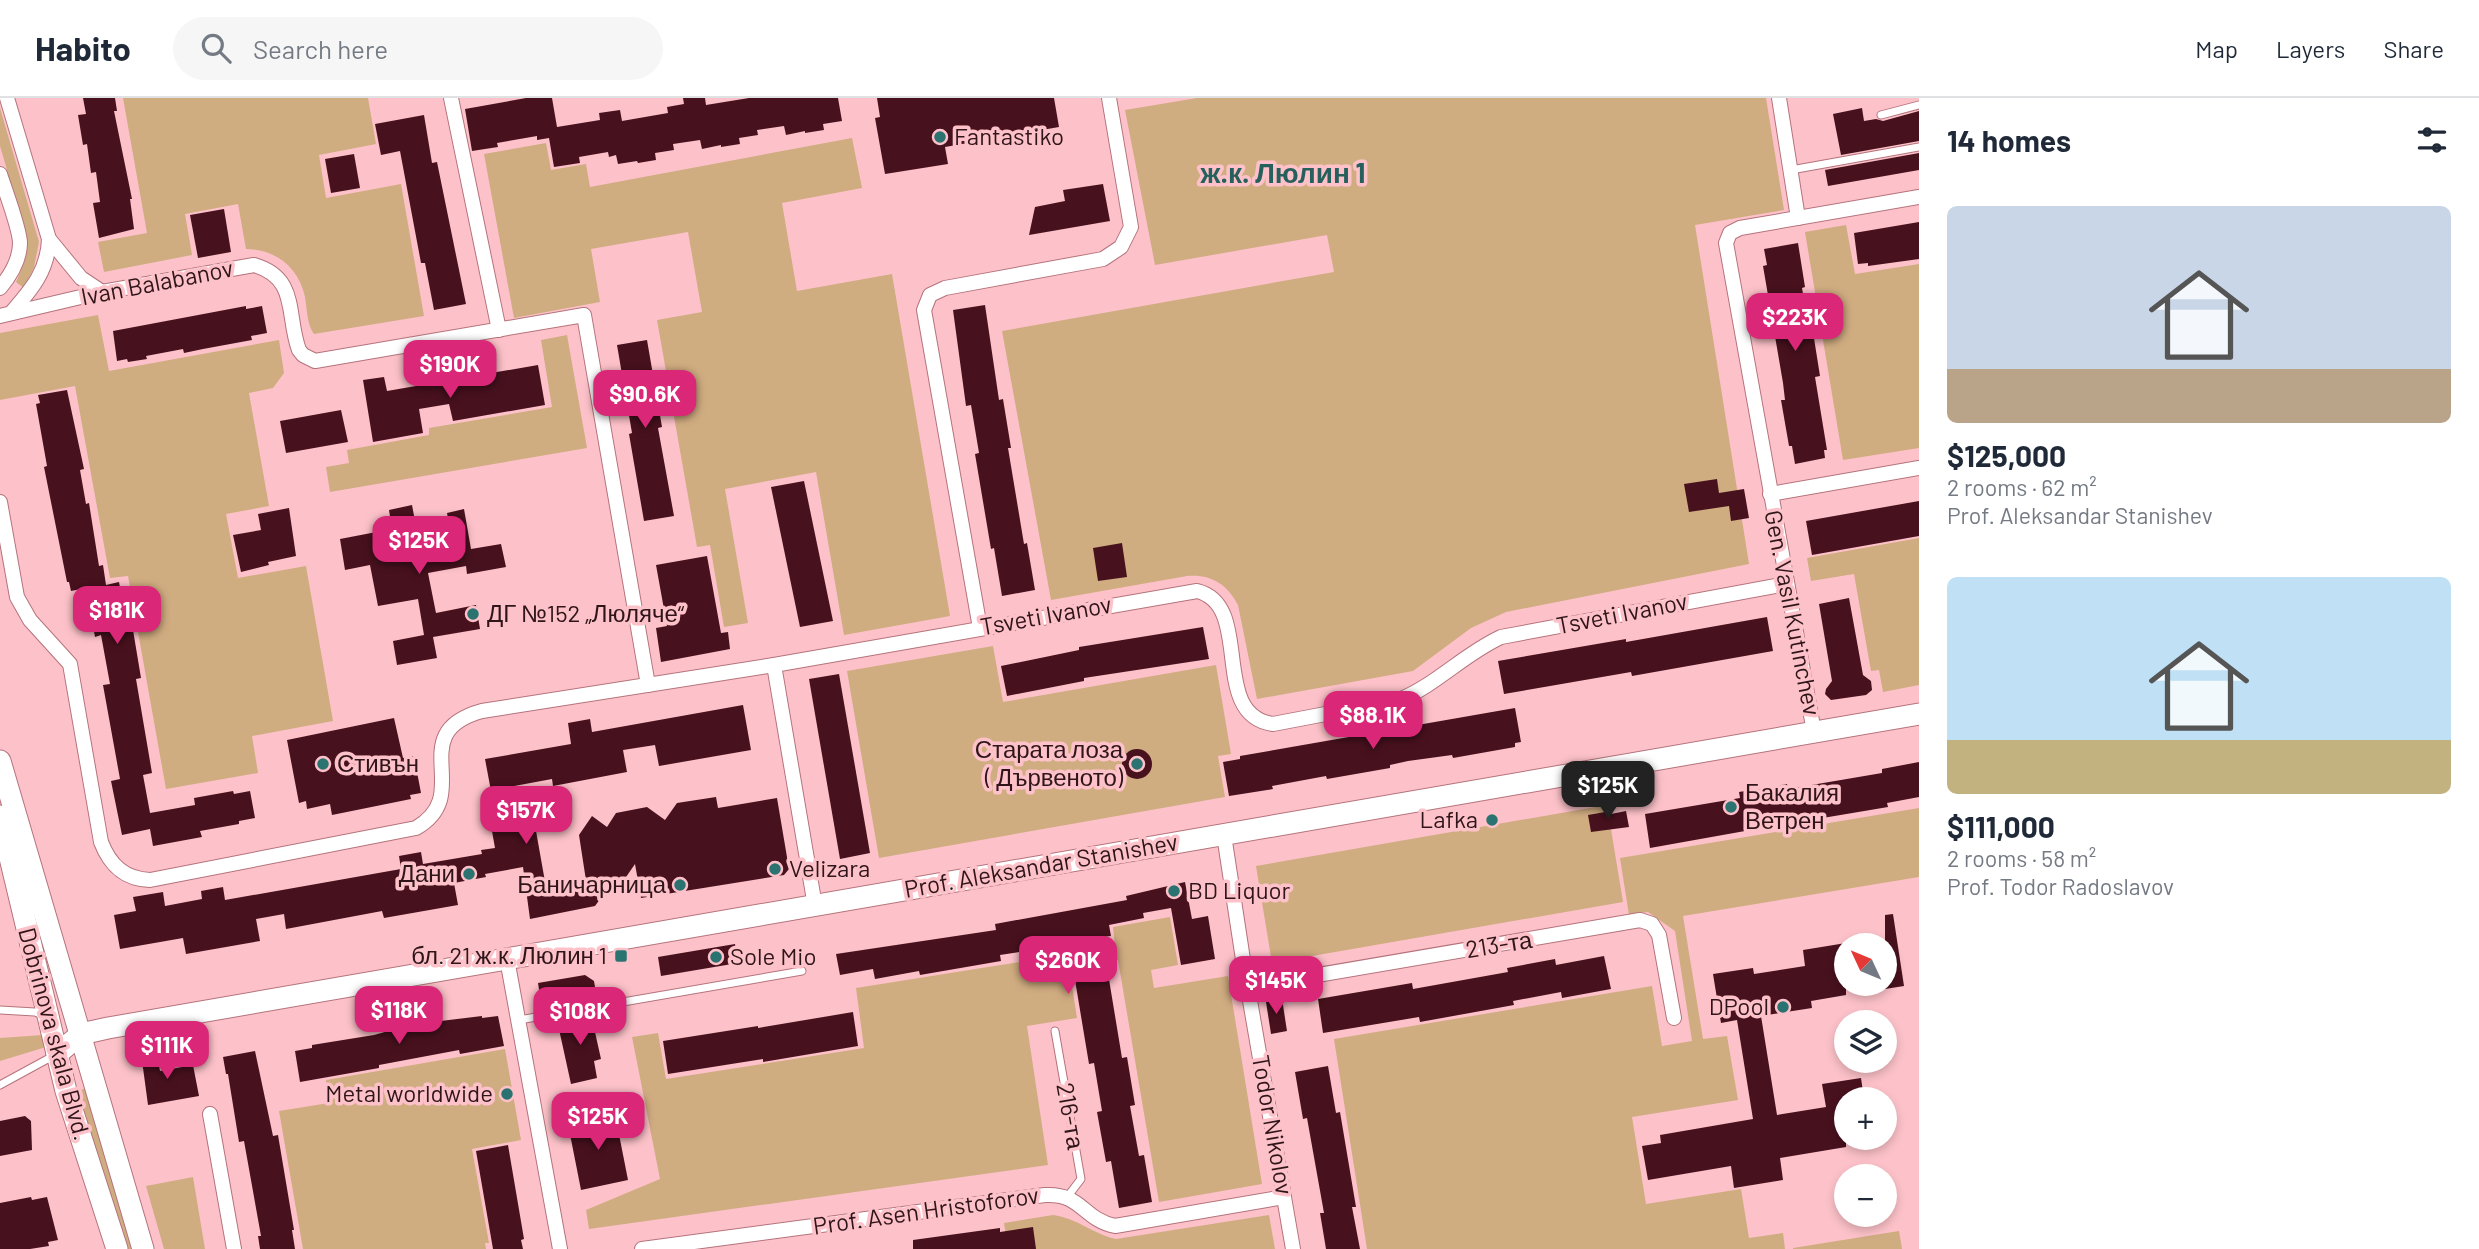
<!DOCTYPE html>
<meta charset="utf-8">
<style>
body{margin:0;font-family:Barlow,sans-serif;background:#f6f6f7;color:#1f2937;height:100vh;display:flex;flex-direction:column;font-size:26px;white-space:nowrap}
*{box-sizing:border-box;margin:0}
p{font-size:23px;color:#747a83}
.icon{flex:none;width:38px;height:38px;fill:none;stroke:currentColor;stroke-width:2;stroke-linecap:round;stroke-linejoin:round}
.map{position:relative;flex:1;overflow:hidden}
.sheet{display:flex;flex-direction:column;background:#fff;width:560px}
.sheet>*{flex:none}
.needle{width:46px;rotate:314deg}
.buttons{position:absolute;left:1834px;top:835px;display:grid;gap:14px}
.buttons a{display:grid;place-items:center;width:63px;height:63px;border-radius:50%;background:#fff;box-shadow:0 4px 10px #0003;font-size:35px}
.price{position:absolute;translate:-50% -60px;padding:0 16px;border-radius:14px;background:#db2777;color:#fff;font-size:23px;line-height:46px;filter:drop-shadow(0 2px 4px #0008)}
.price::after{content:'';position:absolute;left:50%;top:42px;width:21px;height:16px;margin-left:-10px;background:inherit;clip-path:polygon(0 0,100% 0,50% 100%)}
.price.selected{background:#222;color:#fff}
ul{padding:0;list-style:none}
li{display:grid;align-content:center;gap:14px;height:371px;padding:0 28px}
li span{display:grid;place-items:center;height:217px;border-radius:10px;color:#555}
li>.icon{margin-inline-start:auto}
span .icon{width:126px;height:126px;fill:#fffc;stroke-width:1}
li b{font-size:30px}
h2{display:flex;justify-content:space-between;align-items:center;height:84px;padding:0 28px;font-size:30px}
header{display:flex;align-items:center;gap:42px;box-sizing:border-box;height:98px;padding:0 35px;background:#fff;border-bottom:2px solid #e0e1e3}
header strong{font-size:33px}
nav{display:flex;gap:38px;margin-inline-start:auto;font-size:24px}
.search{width:490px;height:63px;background:#f6f6f7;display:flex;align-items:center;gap:18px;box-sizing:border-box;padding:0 24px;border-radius:38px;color:#747a83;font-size:26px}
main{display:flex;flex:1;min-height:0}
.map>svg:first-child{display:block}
.green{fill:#d0ac81}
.building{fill:#48111e}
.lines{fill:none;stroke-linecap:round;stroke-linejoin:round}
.lane-casing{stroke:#b5737c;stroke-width:9}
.street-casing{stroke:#b5737c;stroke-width:16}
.secondary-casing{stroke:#b5737c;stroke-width:23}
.lane{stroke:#fff;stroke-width:7}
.street{stroke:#fff;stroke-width:14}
.secondary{stroke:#fff;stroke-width:21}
.poi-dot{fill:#2a7370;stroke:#fdc2c9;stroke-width:2.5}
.labels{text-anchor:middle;stroke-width:7;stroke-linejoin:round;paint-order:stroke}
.poi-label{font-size:24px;fill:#2f1519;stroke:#fdc2c9;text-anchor:start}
.street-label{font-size:24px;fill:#2f1519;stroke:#fdc2c9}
.quarter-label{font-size:28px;font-weight:bold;fill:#26605d;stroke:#fdc2c9}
</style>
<header>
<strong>Habito</strong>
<div class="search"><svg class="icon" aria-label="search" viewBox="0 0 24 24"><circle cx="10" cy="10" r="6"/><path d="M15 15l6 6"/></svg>Search here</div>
<nav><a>Map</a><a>Layers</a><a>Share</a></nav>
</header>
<main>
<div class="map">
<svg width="1919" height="1151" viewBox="0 0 1919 1151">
<rect width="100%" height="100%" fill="#fdc2c9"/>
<g class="green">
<path d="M123,0H368L376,46L319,57L326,100L401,86L424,218L314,236C307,227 307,211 305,199C299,170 276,151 246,151L238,106L185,116L192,157L104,174L98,144L147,135Z"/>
<path d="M1197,0H1766L1784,112L1695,127L1749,466L1506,514L1471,530L1413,573L1257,601L1238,507C1227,486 1211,476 1187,478L1051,502L1002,233L1334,174L1327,137L1155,167L1125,12Z"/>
<polygon points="0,10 39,144 34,169 24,190 16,184 24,166 28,144 0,48"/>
<polygon points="852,40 862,90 782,105 797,193 892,176 950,518 844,537 816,374 725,391 748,525 724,529 710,447 697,449 657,222 702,214 688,134 591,151 600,204 514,220 484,56 546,45 551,72 586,66 590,89"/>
<polygon points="1846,127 1855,176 1919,166 1919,350 1843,362 1805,134"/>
<polygon points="98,217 109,273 279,242 284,275 273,290 249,295 269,408 226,416 238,480 306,468 333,623 252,638 258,675 166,691 128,478 110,480 75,288 0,302 0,235"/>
<polygon points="567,237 587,350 330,394 326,369 349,365 347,352 429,337 429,330 552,309 541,242"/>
<polygon points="1919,440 1919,587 1883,594 1879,572 1871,573 1854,476 1811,483 1807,460"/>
<polygon points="993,548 1003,604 1216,567 1231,656 1218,658 1225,699 879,760 847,573"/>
<polygon points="1607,707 1623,804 1272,865 1256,768"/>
<polygon points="1919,710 1919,779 1683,818 1703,941 1727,938 1738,1002 1632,1019 1646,1106 1741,1091 1749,1140 1783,1135 1785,1151 1367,1151 1334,941 1652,888 1662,948 1692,943 1675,833 1648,814 1629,817 1620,760"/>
<polygon points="1170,819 1178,867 1151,872 1154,890 1228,878 1262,1086 1159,1104 1118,862 1069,869 1077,920 1027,928 1048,1067 589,1131 586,1112 660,1081 632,939 658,935 666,981 864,950 856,890 1115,849 1113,829"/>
<polygon points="43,937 46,949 0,963 0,940"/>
<polygon points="505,951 521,1042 472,1051 489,1145 485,1145 486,1151 303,1151 279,1013 329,1005 326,982"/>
<polygon points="86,990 133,1151 125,1151 75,994"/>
<polygon points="193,1079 205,1151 164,1151 146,1088"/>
<path d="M1053,1117C1077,1120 1093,1136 1116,1141L1269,1117L1275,1151H1008L1004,1125Z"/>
<polygon points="1899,1133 1902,1151 1793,1151 1793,1150"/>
</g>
<g class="building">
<polygon points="83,0 115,0 117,13 114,13 132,101 130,101 134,131 99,140 93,105 100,104 96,74 91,75 87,46 83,47 78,17 86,16"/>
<polygon points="526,0 552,0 557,29 600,22 599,15 620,12 622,23 668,15 667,9 684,6 683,0 705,0 706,7 749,0 838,0 842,23 823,26 824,32 805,35 805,33 786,37 784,28 757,32 758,37 739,40 740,46 721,49 721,47 702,51 700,42 673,46 674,52 655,55 656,62 638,65 637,63 618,66 616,57 609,59 608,54 579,59 580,65 554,69 549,40 537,42 537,38 497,45 498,49 472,53 465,11"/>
<polygon points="877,0 1054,0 1059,29 945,49 948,66 885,76 875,20 880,19"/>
<polygon points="1862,10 1864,23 1876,21 1883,23 1919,13 1919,43 1841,57 1833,16"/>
<polygon points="424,17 432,65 437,64 466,206 434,212 425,165 421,165 400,53 381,57 375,26"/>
<polygon points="1919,55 1919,72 1828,88 1825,72"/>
<polygon points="354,56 360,90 331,95 325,61"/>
<polygon points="1103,86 1110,123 1029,137 1035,109 1065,103 1063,92"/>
<polygon points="224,111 231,154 198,160 190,117"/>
<polygon points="1919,124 1919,161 1868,168 1868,165 1858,166 1854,135"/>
<polygon points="1798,145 1805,189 1802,190 1806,213 1810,234 1813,234 1820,278 1815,279 1827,352 1824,352 1825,360 1795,366 1792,348 1789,348 1781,302 1785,302 1783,285 1763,168 1767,167 1764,151"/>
<polygon points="985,207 999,302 1003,301 1011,350 1008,350 1024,446 1027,445 1035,492 1002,498 994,450 991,451 975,356 979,355 971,307 966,308 953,212"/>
<polygon points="246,208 246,211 262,208 267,235 251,238 252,242 203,251 184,255 183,251 146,258 147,261 128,264 127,261 117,263 113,233"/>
<polygon points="647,242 662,329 658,330 674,418 644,423 629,336 632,335 617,247"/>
<polygon points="538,267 545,307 453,323 449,306 419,311 423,335 373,344 363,282 384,279 387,293"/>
<polygon points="67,292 84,371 80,372 86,406 89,405 99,468 103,467 106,487 119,484 128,533 133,532 141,580 136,581 152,675 143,677 150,715 195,707 194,700 233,693 234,696 250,693 255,720 239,723 239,726 200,733 202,739 153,748 150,731 122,737 111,683 120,681 103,587 110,586 101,537 95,539 86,490 71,493 69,484 67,484 44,369 47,368 36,306 40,305 38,297"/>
<polygon points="341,312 348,344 286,355 280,323"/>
<polygon points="1717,381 1719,395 1744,391 1749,420 1731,423 1729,408 1689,414 1684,386"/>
<polygon points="804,383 833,523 800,529 771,389"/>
<polygon points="1919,403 1919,438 1812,457 1806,423"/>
<polygon points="412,407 422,460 454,454 447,415 464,411 471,451 501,446 506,469 467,476 466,468 428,475 436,515 476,507 480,531 433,539 437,560 397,567 393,543 424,537 418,501 378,508 370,467 345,472 340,441 392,431 389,412"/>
<polygon points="289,410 296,458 268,464 269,467 241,474 233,437 261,432 258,416"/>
<polygon points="1122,445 1127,479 1098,483 1093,450"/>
<polygon points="707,458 721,535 728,534 730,551 661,564 656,530 667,528 656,467"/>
<polygon points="1849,500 1863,577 1871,583 1872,592 1866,597 1831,602 1825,596 1826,591 1832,583 1819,506"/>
<polygon points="1767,519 1773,553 1632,578 1631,574 1504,596 1498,563 1626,541 1626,544"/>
<polygon points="1203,529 1209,561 1084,580 1084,583 1007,598 1001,568 1079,552 1079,549"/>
<polygon points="839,576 870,755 840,761 809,581"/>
<polygon points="743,607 751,652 659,668 655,647 623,652 627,674 553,688 552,681 509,689 514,720 533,716 547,795 587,789 579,737 592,718 607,729 616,715 647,709 665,722 677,705 716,699 718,710 777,700 789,771 784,777 641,800 635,766 613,798 606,793 595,808 530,821 523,769 485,776 486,779 454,785 458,807 384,820 382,813 286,831 284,816 256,821 260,843 186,856 183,840 120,851 114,817 136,813 133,799 163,794 165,808 202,801 201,793 223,789 225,802 401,771 399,758 421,754 423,766 482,756 481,752 495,750 485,694 491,693 485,661 571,646 568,625 590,621 592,634"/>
<polygon points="1515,610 1521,644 1515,645 1515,649 1453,660 1452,657 1408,663 1390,667 1390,670 1327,681 1326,678 1272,688 1273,691 1229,698 1223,664 1240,661 1240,658"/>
<polygon points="394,620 403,660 414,658 421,695 410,697 411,701 332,717 330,706 307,711 306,703 299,705 287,642"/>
<circle cx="1137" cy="666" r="15"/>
<polygon points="1919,664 1919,699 1887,705 1888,709 1793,725 1792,720 1745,728 1745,733 1650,750 1645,716 1740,700 1739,694 1787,686 1788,691 1882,675 1882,671"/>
<polygon points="1611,713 1611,716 1626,713 1629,729 1591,734 1588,717"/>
<polygon points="1185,784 1192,821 1208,818 1215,861 1181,867 1171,810 1143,815 1144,820 1109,827 1111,838 1102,839 1122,960 1127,959 1135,1007 1130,1008 1139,1058 1144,1057 1152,1104 1119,1110 1111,1063 1106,1064 1097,1014 1102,1013 1094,965 1089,966 1069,846 1000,857 1001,863 920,877 919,873 875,881 873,871 840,877 836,856 996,832 995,826 1127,802 1126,798"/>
<polygon points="1893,816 1904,888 1885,891 1885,817"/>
<polygon points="1846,845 1846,897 1811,903 1812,910 1761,918 1777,1017 1826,1009 1822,986 1861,980 1864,1001 1846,1001 1846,1049 1780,1060 1783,1082 1734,1090 1731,1068 1648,1082 1642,1048 1661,1045 1660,1037 1753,1021 1737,922 1721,925 1713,876 1753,870 1754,876 1805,868 1803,852"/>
<polygon points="735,846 738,865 661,878 658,859"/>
<polygon points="1604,858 1611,891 1562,900 1561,894 1513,903 1514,907 1420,924 1419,919 1323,935 1318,901 1412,885 1413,891 1508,874 1507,870 1555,861 1556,867"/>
<polygon points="585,877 594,883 597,901 542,910 538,885"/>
<polygon points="1282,901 1287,933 1271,936 1266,904"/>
<polygon points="853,914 858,948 763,964 763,961 668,976 663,943 758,928 758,930"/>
<polygon points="591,916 601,961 594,963 597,980 571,986 557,922"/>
<polygon points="482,918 482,920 498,918 504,948 460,956 459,952 379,967 379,970 300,984 295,953 312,950 312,947 374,937 392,932 391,929"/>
<polygon points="156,952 160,973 193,967 199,998 148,1007 141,955"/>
<polygon points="255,953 273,1038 278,1037 294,1132 292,1132 295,1151 260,1151 258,1138 261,1138 244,1043 239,1044 228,976 226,976 223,959"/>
<polygon points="1328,968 1336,1015 1340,1014 1356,1109 1352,1109 1360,1151 1326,1151 1320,1115 1324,1115 1307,1020 1303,1021 1295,974"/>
<polygon points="615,1016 628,1082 581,1092 568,1026"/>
<polygon points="25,1018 31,1023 32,1052 0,1058 0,1023"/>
<polygon points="508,1047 524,1141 521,1142 523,1151 493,1151 476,1053"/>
<polygon points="31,1099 32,1102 47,1099 58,1142 48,1144 49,1148 30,1151 0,1151 0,1105"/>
<polygon points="1033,1129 1036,1151 913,1151 913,1142 1000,1130 1000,1134"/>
</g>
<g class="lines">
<g class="lane-casing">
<g id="lane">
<polyline points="1881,17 1919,7"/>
<polyline points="1791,72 1919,49"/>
<polyline points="0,912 35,914 43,917"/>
<polyline points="519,922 802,873"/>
<polyline points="1055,933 1081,1081 1068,1098"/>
<polyline points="0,987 55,957"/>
</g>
</g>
<g class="street-casing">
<g id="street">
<polyline points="7,0 49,141 81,180 102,194"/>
<polyline points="451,0 499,232"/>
<polyline points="1779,0 1798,120"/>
<path d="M0,76C5,92 20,131 20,145C20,162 10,178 0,190"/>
<path d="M11,215C31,192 48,173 49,141"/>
<path d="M0,218L102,194L254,167C299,180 286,217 299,252L303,257L315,263L584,217L648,587"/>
<polyline points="1770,396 1919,370"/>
<path d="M0,404L17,499L30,522L70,566L101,744C110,767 124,781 150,782L416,730C476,696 402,635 482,613L774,567L1197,493C1255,507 1208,617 1273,626L1399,602C1436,587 1464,556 1501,539L1786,486"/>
<polyline points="980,530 924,212 930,197 945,190 1103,161 1121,149 1131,129 1109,0"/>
<polyline points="774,567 815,808"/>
<polyline points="1814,634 1726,145 1730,135 1740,130 1919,99"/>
<polyline points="1224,737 1244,868 1293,1151"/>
<polyline points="507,861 560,1151"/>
<polyline points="1248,889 1640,822 1652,826 1659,837 1674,920"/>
<polyline points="210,1016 234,1151"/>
<path d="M642,1151L1045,1097C1082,1095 1082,1121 1115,1128L1284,1099"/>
</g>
</g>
<g class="secondary-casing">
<g id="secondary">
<polyline points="0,663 143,1151"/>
<polyline points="0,718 66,993 117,1151"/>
<polyline points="57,956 81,936 108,930 1919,616"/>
</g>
</g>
<use href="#lane" class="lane"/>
<use href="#street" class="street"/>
<use href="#secondary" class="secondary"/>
</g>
<g class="poi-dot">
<circle cx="940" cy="39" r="7"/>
<circle cx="473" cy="516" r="7"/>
<circle cx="323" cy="666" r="7"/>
<circle cx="1137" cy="666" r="7"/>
<circle cx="1731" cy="709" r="7"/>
<circle cx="1492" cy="722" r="7"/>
<circle cx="775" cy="771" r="7"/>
<circle cx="469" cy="776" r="7"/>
<circle cx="680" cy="787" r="7"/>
<circle cx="1174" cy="793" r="7"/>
<rect x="614" y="851" width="14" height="14" rx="3.5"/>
<circle cx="716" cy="859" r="7"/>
<circle cx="1783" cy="909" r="7"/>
<circle cx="507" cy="996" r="7"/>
</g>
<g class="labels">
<g class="poi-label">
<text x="954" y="47">Fantastiko</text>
<text x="487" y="524">ДГ №152 „Люляче“</text>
<text x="1123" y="660" text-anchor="end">Старата лоза<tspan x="1123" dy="28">( Дървеното)</tspan></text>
<text x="337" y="674">Стивън</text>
<text x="1745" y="703">Бакалия<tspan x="1745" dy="28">Ветрен</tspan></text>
<text x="1478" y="730" text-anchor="end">Lafka</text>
<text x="789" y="779">Velizara</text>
<text x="455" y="784" text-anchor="end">Дани</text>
<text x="666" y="795" text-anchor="end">Баничарница</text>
<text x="1188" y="801">BD Liquor</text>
<text x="607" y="866" text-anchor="end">бл. 21 ж.к. Люлин 1</text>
<text x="730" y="867">Sole Mio</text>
<text x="1769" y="917" text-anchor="end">DPool</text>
<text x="493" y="1004" text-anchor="end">Metal worldwide</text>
</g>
<g class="street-label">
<text transform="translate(157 185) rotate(-11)" y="8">Ivan Balabanov</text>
<text transform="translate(1792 515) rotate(79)" y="8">Gen. Vasil Kutinchev</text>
<text transform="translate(1622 516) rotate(-11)" y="8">Tsveti Ivanov</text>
<text transform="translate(1046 518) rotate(-10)" y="8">Tsveti Ivanov</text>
<text transform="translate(1041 768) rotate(-10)" y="8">Prof. Aleksandar Stanishev</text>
<text transform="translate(1499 847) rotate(-9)" y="8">213-та</text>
<text transform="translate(54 936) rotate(75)" y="8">Dobrinova skala Blvd.</text>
<text transform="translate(1070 1018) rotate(80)" y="8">216-та</text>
<text transform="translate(1272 1027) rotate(80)" y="8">Todor Nikolov</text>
<text transform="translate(926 1113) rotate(-8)" y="8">Prof. Asen Hristoforov</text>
</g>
<g class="quarter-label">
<text x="1283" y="85">ж.к. Люлин 1</text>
</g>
</g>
</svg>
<div class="buttons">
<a><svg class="needle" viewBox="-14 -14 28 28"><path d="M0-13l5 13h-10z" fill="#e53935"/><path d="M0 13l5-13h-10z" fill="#747a83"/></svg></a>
<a><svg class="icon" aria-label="layers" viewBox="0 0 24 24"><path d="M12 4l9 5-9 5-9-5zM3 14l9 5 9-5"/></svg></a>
<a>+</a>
<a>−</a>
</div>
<b class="price" style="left:1795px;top:255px">$223K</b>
<b class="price" style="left:450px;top:302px">$190K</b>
<b class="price" style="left:645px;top:332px">$90.6K</b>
<b class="price" style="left:419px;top:478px">$125K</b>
<b class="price" style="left:117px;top:548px">$181K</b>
<b class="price" style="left:1373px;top:653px">$88.1K</b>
<b class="price selected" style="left:1608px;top:723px">$125K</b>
<b class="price" style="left:526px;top:748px">$157K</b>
<b class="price" style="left:1068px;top:898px">$260K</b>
<b class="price" style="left:1276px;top:918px">$145K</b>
<b class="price" style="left:399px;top:948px">$118K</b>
<b class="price" style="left:580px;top:949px">$108K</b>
<b class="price" style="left:167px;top:983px">$111K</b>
<b class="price" style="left:598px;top:1054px">$125K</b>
</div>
<section class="sheet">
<h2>14 homes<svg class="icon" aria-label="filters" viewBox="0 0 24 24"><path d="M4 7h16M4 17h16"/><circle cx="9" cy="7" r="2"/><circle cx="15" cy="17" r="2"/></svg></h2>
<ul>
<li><span style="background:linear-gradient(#c9d6e8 75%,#b9a48a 0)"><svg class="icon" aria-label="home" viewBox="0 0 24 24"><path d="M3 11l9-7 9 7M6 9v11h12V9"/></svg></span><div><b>$125,000</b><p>2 rooms · 62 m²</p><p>Prof. Aleksandar Stanishev</p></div></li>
<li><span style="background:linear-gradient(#bfe0f5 75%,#c2b280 0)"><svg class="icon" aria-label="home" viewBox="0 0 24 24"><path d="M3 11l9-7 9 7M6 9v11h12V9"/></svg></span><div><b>$111,000</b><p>2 rooms · 58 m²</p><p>Prof. Todor Radoslavov</p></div></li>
</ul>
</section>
</main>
